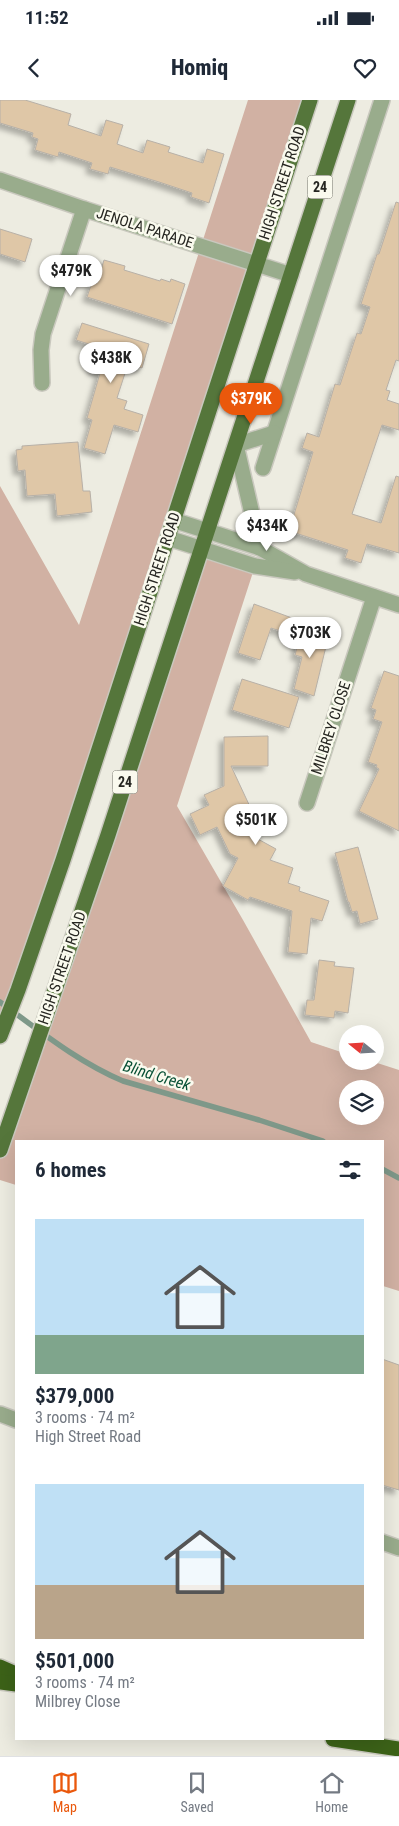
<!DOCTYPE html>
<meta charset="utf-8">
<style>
body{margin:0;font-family:"Roboto Condensed",sans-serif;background:#f6f6f7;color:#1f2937;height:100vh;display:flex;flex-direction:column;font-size:19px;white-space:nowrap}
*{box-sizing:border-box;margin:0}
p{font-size:16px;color:#747a83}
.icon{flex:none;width:28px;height:28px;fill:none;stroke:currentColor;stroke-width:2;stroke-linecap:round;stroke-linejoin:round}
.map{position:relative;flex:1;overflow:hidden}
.details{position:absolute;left:15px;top:1040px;width:369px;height:600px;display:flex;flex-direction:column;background:#fff;border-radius:0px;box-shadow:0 5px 20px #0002}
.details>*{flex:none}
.needle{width:32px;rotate:288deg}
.tools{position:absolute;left:339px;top:925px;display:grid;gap:10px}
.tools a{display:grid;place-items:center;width:45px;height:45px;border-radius:50%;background:#fff;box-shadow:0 5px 20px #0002;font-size:25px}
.price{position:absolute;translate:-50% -42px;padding:0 11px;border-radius:18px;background:#fff;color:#222;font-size:16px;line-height:32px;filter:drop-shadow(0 1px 2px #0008)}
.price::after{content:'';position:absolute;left:50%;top:30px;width:15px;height:11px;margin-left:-8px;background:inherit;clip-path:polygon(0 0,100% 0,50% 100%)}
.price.on{background:#ea580c;color:#fff}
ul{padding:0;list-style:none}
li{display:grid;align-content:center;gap:10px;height:265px;padding:0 20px}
li span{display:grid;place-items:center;height:155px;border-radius:0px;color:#555}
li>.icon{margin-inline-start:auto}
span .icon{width:90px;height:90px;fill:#fffc;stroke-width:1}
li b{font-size:21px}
h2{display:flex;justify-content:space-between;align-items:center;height:60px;padding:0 20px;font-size:21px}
.status{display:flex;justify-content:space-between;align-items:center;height:35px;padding:0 25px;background:#fff;direction:ltr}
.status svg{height:14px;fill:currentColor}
header{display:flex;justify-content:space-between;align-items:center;height:65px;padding:0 20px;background:#fff;font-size:22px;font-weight:800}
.tab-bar{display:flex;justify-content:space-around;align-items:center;height:70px;border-top:1px solid #e0e1e3;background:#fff;font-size:14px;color:#747a83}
.tab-bar a{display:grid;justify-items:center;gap:2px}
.tab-bar .on{color:#ea580c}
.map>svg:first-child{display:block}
.green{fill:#d1b1a3;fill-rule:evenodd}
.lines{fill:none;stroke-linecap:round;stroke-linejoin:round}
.stream{stroke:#7e9889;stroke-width:5.5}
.building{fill:#dfc7a7;stroke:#b7b0a7;filter:url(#shadow)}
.minor-casing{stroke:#c9c8be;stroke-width:18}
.major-casing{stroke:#c9c8be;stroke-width:18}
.highway-casing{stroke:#c9c8be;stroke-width:18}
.minor{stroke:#99ac8c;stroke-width:15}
.major{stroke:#55763b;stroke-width:15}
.highway{stroke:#3c6218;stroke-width:15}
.labels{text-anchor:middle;stroke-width:5;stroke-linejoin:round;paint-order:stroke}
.shield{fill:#fafaee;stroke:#66665e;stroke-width:1}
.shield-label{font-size:14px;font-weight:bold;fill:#262621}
.street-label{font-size:15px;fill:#262621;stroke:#fafaee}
.water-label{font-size:16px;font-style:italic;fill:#085035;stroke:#fafaee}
</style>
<div class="status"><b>11:52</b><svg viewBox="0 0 49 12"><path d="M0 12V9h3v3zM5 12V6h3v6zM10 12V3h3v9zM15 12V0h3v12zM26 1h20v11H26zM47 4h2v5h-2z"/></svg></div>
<header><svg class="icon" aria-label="back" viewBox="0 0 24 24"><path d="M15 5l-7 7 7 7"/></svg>Homiq<svg class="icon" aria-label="heart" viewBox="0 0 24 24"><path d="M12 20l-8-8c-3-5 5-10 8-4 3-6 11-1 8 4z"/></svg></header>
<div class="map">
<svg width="399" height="1656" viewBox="0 0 399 1656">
<defs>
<filter id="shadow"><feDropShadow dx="-4.5" dy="4.5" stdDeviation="2.5" flood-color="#0004"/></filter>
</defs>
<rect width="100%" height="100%" fill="#edece1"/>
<g class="green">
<polygon points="248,0 310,0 0,936 0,386 79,525"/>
<path d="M202,449L255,466L177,706L243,820L311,942L347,954L348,961H371L399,970V1191L383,1186L382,1041H16V1085L0,1080V1050ZM348,989H375V1016H348Z"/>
</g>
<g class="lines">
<g class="stream">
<path d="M0,902C40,931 78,962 123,981L259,1020L323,1041"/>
<polyline points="382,1069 399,1078"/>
</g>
</g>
<g class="building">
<polygon points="0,0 25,0 71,14 68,25 101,36 106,20 123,25 117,44 143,53 147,40 170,47 168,52 203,63 207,49 224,54 209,103 191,97 192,93 159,82 110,67 108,74 90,69 92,63 59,52 58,57 35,50 38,39 32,37 33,33 0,23"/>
<polygon points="396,102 399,103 399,261 396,260 386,290 390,291 387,300 399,304 399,330 382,325 352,414 381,423 396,376 399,377 399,453 367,444 361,463 345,458 348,450 289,431 313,352 302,348 307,333 319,337 335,284 340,285 357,233 361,234 370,207 361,204 377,154 379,154"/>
<polygon points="0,129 32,139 25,162 0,154"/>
<polygon points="104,160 125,166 124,170 160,181 161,179 170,182 171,179 185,184 172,224 87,197 92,182 97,183"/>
<polygon points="82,223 149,244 142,268 128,264 117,298 127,301 124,309 143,315 138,332 114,325 105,354 84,348 92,320 87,318 100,273 92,270 97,254 93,252 95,246 76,240"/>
<polygon points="78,342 83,391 90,391 92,412 57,416 55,394 27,396 25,370 18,371 16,350 22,349 22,346"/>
<polygon points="254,504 292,518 287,533 271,528 260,560 238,553"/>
<polygon points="302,527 329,534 314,596 294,589 302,557 295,555"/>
<polygon points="384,571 399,576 399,731 359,711 379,669 376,667 377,665 368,662 382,622 373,619 376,610 371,608"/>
<polygon points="242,579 299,597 289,628 232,610"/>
<polygon points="268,636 268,666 231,666 252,711 227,722 276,749 270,760 293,768 288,783 300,787 299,791 329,801 322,821 311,818 307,854 288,852 292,811 250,797 248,800 223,786 238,758 230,754 217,727 200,735 190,714 209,705 204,695 224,686 224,637"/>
<polygon points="358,747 378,819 360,824 357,811 352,812 349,802 348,802 335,753"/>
<polygon points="319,860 335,862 334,866 354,868 348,913 335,911 334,918 305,915 307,900 314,900"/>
<polygon points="382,1259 399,1265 399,1390 382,1385"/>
</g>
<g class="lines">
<g class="minor-casing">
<g id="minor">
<polyline points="0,80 84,109 291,175"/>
<polyline points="42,283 41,250 43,234 84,109"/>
<polyline points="263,368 382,0"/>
<polyline points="173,420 260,448 306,474 399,505"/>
<polyline points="168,438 255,466 295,472"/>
<polyline points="260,448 236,345 274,333"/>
<polyline points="307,703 374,497"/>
<polyline points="0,1314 16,1320"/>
<polyline points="382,1442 399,1448"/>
</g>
</g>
<g class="major-casing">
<g id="major">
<polyline points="0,936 18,890 63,760 310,0"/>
<polyline points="0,1050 108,735 348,0"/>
</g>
</g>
<g class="highway-casing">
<g id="highway">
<polyline points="0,1567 16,1574"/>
<polyline points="0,1582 16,1584"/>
<polyline points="333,1639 399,1649"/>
</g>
</g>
<use href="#minor" class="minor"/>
<use href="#major" class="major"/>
<use href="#highway" class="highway"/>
</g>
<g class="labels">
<g class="shield">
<rect x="307.5" y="75.5" width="25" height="23" rx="4"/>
<rect x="112.5" y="670.5" width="25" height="23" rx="4"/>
</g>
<g class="shield-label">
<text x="320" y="92">24</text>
<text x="125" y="687">24</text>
</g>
<g class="street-label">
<text transform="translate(282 83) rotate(-72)" y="5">HIGH STREET ROAD</text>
<text transform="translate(145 128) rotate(18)" y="5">JENOLA PARADE</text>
<text transform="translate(157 469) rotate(-72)" y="5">HIGH STREET ROAD</text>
<text transform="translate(331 628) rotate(-72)" y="5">MILBREY CLOSE</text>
<text transform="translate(62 868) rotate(-71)" y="5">HIGH STREET ROAD</text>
</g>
<g class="water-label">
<text transform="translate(157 975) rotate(17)" y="6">Blind Creek</text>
</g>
</g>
</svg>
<div class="tools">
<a><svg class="needle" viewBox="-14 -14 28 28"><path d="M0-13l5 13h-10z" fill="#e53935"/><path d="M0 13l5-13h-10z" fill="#747a83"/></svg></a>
<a><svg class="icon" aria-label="layers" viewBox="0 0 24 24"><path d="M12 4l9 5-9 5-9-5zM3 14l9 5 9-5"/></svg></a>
</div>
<b class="price" style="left:71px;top:197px">$479K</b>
<b class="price" style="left:111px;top:284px">$438K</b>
<b class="price on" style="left:251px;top:325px">$379K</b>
<b class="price" style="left:267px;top:452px">$434K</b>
<b class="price" style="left:310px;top:559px">$703K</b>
<b class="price" style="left:256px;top:746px">$501K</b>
<section class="details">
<h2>6 homes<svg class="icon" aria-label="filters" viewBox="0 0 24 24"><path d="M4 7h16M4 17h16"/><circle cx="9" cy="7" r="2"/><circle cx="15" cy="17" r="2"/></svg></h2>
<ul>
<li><span style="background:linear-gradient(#bfe0f5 75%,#7fa58c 0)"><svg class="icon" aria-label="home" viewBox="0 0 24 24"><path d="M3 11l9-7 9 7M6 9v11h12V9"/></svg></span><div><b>$379,000</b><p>3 rooms · 74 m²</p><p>High Street Road</p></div></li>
<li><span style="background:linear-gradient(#bfe0f5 65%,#b9a48a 0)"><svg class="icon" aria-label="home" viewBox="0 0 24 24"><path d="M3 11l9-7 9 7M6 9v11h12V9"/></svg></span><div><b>$501,000</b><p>3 rooms · 74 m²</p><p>Milbrey Close</p></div></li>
</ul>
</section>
</div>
<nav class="tab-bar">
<a class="on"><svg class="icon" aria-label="map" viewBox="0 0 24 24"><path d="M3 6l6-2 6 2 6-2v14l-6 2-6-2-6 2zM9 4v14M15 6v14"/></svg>Map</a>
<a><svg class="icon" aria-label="saved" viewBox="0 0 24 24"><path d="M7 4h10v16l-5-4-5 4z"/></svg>Saved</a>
<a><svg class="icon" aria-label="home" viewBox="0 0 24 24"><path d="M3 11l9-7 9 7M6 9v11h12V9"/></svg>Home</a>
</nav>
